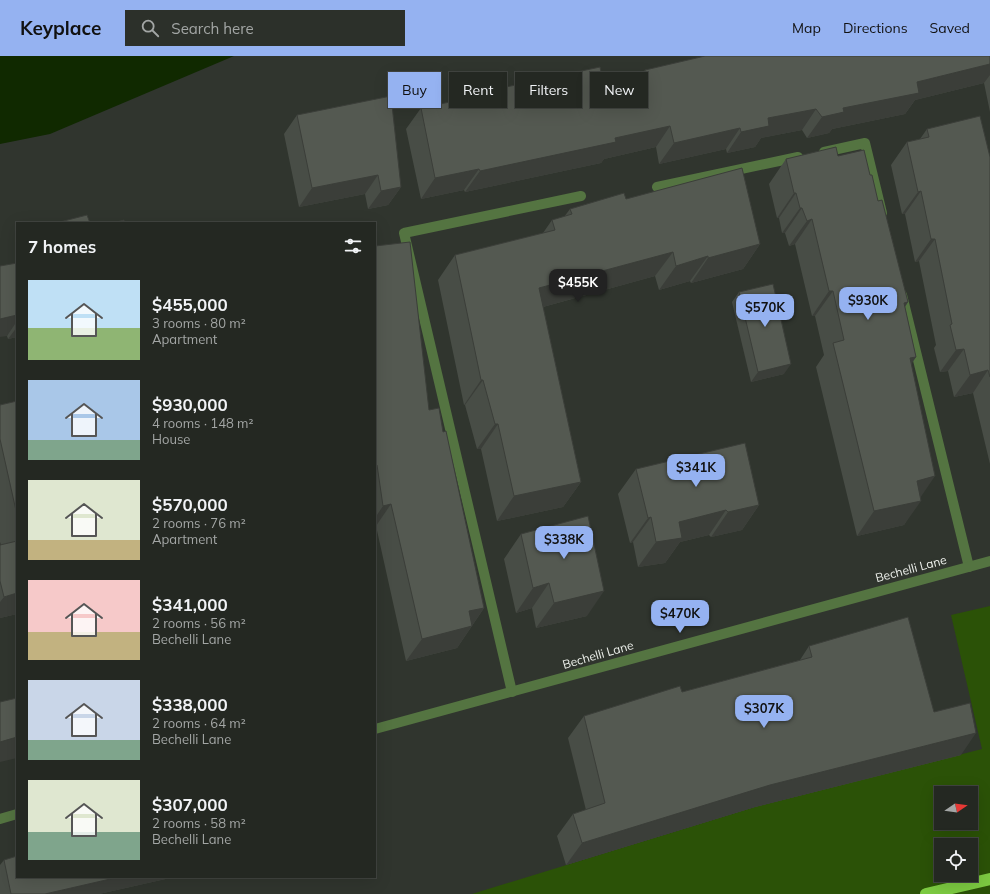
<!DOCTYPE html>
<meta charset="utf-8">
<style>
body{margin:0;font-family:Mulish,sans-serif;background:#2c302a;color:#f1f3f6;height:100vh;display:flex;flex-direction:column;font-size:15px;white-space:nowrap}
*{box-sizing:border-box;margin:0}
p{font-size:13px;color:#a3a6a5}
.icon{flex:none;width:22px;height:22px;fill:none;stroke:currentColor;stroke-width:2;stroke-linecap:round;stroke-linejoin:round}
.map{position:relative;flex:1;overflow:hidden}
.sheet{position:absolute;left:16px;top:166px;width:360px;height:656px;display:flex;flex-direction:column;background:#242822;border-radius:0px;box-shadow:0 4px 16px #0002,0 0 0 1px #414440}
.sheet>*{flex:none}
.hud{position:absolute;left:388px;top:16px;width:380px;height:36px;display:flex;gap:8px}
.needle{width:26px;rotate:77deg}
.controls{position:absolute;left:934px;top:730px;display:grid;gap:8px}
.controls a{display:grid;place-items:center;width:44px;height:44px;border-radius:0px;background:#242822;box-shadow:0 4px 16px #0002,0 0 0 1px #414440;font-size:20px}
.price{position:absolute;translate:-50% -34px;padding:0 9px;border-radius:8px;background:#95b2f1;color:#111;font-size:13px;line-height:26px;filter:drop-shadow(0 1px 2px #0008)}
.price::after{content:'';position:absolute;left:50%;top:24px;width:12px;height:9px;margin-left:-6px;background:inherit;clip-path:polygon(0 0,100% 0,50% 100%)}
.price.active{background:#222;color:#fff}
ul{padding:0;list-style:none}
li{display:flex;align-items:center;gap:12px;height:100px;padding:0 12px}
li span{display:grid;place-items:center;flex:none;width:112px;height:80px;border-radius:0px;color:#555}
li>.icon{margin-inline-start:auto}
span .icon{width:48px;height:48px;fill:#fffc;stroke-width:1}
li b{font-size:17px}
h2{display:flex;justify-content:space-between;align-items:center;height:48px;padding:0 12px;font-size:17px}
.chip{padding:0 14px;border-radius:0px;background:#242822;box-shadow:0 4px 16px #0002,0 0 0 1px #414440;font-size:14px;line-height:36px}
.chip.active{background:#95b2f1;color:#111}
header{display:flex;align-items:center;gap:24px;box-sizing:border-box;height:56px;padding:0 20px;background:#95b2f1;color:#111}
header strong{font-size:19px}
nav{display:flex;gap:22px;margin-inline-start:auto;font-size:14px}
.search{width:280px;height:36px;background:#2c302a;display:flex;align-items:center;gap:10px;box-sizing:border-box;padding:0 14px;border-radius:0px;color:#a3a6a5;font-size:15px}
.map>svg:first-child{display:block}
.green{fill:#2b5207;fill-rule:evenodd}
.water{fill:#102900}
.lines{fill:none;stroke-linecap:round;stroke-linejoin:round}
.lane{stroke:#547441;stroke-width:10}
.street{stroke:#547441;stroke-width:10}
.highway{stroke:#7cca41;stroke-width:12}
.wall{fill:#484d46}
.shaded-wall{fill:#3b3e39}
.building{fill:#545951;stroke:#3b3e39}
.labels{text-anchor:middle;stroke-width:4;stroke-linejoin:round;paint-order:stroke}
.street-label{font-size:12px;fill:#eff2ed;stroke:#30352e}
</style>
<header>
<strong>Keyplace</strong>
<div class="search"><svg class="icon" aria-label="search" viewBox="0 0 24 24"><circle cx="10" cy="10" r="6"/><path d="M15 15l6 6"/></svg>Search here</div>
<nav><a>Map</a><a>Directions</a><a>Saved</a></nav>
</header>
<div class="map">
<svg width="990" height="838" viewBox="0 0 990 838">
<rect width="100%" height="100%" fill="#30352e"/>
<path class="green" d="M990,550V838H472L755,751L982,693L951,559ZM941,737H971V767H941ZM941,789H971V819H941Z"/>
<polygon class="water" points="0,0 234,0 50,78 0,88"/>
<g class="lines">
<g class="lane">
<polyline points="824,96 865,87 882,157"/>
<polyline points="657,131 798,101"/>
<polyline points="902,239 969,511"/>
<polyline points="512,636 404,177 581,140"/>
</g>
<g class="street">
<polyline points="375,673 990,505"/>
<polyline points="0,763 17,758"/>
</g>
<polyline class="highway" points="926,838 990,823"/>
</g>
<g class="wall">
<polygon points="755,0 990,0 990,56 984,27 915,44 905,58 832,73 829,77 807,82 802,74 761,82 755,91 727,97 726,93 659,108 656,91 604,103 601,107 465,136 464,134 421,143 406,73 421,52 461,44 464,40 603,28 642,18 645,14"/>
<polygon points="297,59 401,131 388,149 368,153 365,138 299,151 284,78"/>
<polygon points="927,73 990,101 990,408 973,337 954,341 948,315 940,316 934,292 936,289 919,205 915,206 905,158 902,158 891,109 907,86 920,83"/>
<polygon points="838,100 870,119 908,246 905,251 916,301 911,308 920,442 904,469 857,480 816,311 824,299 815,260 812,260 795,188 789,190 785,177 782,177 779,162 777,162 769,128 786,103"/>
<polygon points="626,143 760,188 743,213 691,227 690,225 659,234 655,220 543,251 581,426 563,451 497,465 481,393 477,393 465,349 464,349 438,224 455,199 543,177 552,164 564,161 570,153"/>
<polygon points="375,190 429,354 443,376 484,552 457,592 406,605 376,470 375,470"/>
<polygon points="17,207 17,281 8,283 7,280"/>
<polygon points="739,236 784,318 751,326 732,246"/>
<polygon points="17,345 17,558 0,562 0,489 1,489 0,486 0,349"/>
<polygon points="636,413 759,449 742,474 711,481 709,479 680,486 665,507 638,511 633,486 630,487 618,438"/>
<polygon points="521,478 587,560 536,572 532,552 516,557 504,503"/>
<polygon points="809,590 934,656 961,699 755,751 566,809 557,780 573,758 586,754 568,682 584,660 682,636 800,604"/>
<polygon points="4,804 17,821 170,821 170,822 99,838 0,838 0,809"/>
</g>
<g class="shaded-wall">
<polygon points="990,8 990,19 984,27 915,44 905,58 832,73 829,77 807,82 822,61 843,52 917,26"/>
<polygon points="816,53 802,74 761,82 755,91 727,97 741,76 768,62"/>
<polygon points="670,70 656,91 604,103 601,107 465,136 480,115 615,82"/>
<polygon points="740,72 726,93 659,108 674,87"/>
<polygon points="479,113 464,134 421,143 435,122"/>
<polygon points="378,119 365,138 299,151 312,132"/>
<polygon points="401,131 388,149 368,153 381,135"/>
<polygon points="921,135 905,158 902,158 918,136"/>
<polygon points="794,137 796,137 779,162 777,162"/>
<polygon points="800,152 802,152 785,177 782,177"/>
<polygon points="812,163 795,188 789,190 807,165"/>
<polygon points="931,183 935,183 919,205 915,206"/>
<polygon points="760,188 743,213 691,227 708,202"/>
<polygon points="673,196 655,220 521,257 539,232"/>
<polygon points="708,200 690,225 659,234 676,210"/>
<polygon points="829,235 833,235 815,260 812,260"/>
<polygon points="908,246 891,271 904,247"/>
<polygon points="17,259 17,265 7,280 0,281 0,263"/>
<polygon points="17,271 17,281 8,283"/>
<polygon points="964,293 948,315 940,316 956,294"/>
<polygon points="916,301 899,326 910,302"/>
<polygon points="791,308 784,318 751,326 758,316"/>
<polygon points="988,314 973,337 954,341 970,319"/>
<polygon points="481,324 483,324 465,349 464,349"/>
<polygon points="495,368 498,368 481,393 477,393"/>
<polygon points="935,420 918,445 921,445 904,469 857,480 874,455 917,425"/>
<polygon points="581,426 563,451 497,465 514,440"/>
<polygon points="391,448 376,470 375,470 375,462 383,450"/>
<polygon points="759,449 742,474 711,481 728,456"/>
<polygon points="726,454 709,479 680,486 665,507 638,511 656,486 679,466"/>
<polygon points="651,461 633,486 630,487 648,462"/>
<polygon points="549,527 532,552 516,557 533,532"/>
<polygon points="604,535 587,560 536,572 554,547"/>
<polygon points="17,537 17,558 0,562 0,546 4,541"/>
<polygon points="484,552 457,592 406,605 422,583 469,555"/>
<polygon points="976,677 961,699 755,751 566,809 582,787 770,729"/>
<polygon points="17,681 17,702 0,706 0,686"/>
<polygon points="119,821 170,821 170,822 99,838 45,838"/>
</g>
<g class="building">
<polygon points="705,0 990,0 990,8 917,26 919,37 843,52 844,56 822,61 816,53 768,62 769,70 741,76 740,72 674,87 670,70 615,82 616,86 480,115 479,113 435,122 421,52 464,43 464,40 600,11 603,28 645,17 645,14"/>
<polygon points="391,40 401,131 381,135 378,119 312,132 297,59"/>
<polygon points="980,60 990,101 990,321 988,314 970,319 964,293 956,294 950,269 952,268 935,183 931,183 921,135 918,136 907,86 929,81 927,73"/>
<polygon points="836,91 838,100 864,94 870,119 872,119 878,145 882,144 908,246 904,247 916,301 910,302 935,420 917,425 921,445 874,455 833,287 844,284 833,235 829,235 812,163 807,165 802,152 800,152 796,137 794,137 786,103"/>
<polygon points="742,112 760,188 708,202 708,200 676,210 673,196 539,232 581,426 514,440 498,368 495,368 483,324 481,324 455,199 555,174 552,164 572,158 570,153 624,137 626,143"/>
<polygon points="87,159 90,167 56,167"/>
<polygon points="124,164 124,167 113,167"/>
<polygon points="410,186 429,354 439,352 443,376 446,375 484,552 469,555 472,570 422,583 391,448 383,450 377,409 375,410 375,190"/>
<polygon points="17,207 17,259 0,263 0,210"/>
<polygon points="773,228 791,308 758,316 739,236"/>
<polygon points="17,345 17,459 0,383 0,349"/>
<polygon points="745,387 759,449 728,456 726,454 679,466 682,482 656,486 651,461 648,462 636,413"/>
<polygon points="588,460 604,535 554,547 549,527 533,532 521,478"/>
<polygon points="17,485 17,537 4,541 0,525 0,489"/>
<polygon points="908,561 934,656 970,647 976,677 770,729 582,787 573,758 605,747 584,660 680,630 682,636 812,601 809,590"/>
<polygon points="17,642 17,681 0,686 0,646"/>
<polygon points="17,800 17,821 119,821 45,838 11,838 4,804"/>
</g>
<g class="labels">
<g class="street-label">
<text transform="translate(911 513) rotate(-15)" y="4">Bechelli Lane</text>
<text transform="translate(598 599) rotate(-16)" y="4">Bechelli Lane</text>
</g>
</g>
</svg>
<div class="controls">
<a><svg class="needle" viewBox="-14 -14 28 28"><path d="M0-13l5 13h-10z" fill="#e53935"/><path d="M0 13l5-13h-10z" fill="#a3a6a5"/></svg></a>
<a><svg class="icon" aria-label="locate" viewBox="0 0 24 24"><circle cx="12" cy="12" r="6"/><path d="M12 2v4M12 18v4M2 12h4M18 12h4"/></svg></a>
</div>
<b class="price active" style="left:578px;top:247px">$455K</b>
<b class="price" style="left:868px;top:265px">$930K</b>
<b class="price" style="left:765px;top:272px">$570K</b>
<b class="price" style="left:696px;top:432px">$341K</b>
<b class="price" style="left:564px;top:504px">$338K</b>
<b class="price" style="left:680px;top:578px">$470K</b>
<b class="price" style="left:764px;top:673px">$307K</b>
<div class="hud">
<a class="chip active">Buy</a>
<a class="chip">Rent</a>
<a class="chip">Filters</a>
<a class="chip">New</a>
</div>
<section class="sheet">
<h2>7 homes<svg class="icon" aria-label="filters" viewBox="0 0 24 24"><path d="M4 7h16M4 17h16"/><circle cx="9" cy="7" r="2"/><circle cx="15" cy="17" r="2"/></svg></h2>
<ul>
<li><span style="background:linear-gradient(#bfe0f5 60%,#8fb573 0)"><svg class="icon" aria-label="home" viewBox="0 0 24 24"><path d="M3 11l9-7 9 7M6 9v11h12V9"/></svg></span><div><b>$455,000</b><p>3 rooms · 80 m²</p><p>Apartment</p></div></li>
<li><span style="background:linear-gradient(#a9c7e8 75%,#7fa58c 0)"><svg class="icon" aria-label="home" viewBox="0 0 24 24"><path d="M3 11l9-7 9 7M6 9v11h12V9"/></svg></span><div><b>$930,000</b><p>4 rooms · 148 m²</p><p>House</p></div></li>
<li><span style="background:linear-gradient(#dfe7d0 75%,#c2b280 0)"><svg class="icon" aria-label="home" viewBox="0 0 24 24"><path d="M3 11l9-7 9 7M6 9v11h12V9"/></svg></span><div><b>$570,000</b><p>2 rooms · 76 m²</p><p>Apartment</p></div></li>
<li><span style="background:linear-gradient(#f6c9c9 65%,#c2b280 0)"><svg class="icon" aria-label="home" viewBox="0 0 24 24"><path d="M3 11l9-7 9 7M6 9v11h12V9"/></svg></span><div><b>$341,000</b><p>2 rooms · 56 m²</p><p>Bechelli Lane</p></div></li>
<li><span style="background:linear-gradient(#c9d6e8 75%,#7fa58c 0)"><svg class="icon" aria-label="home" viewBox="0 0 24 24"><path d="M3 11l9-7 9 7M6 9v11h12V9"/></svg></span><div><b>$338,000</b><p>2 rooms · 64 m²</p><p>Bechelli Lane</p></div></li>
<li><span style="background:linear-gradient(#dfe7d0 65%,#7fa58c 0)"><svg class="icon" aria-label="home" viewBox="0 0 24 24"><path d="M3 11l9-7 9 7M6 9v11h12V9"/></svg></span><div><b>$307,000</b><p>2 rooms · 58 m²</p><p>Bechelli Lane</p></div></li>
</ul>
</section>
</div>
